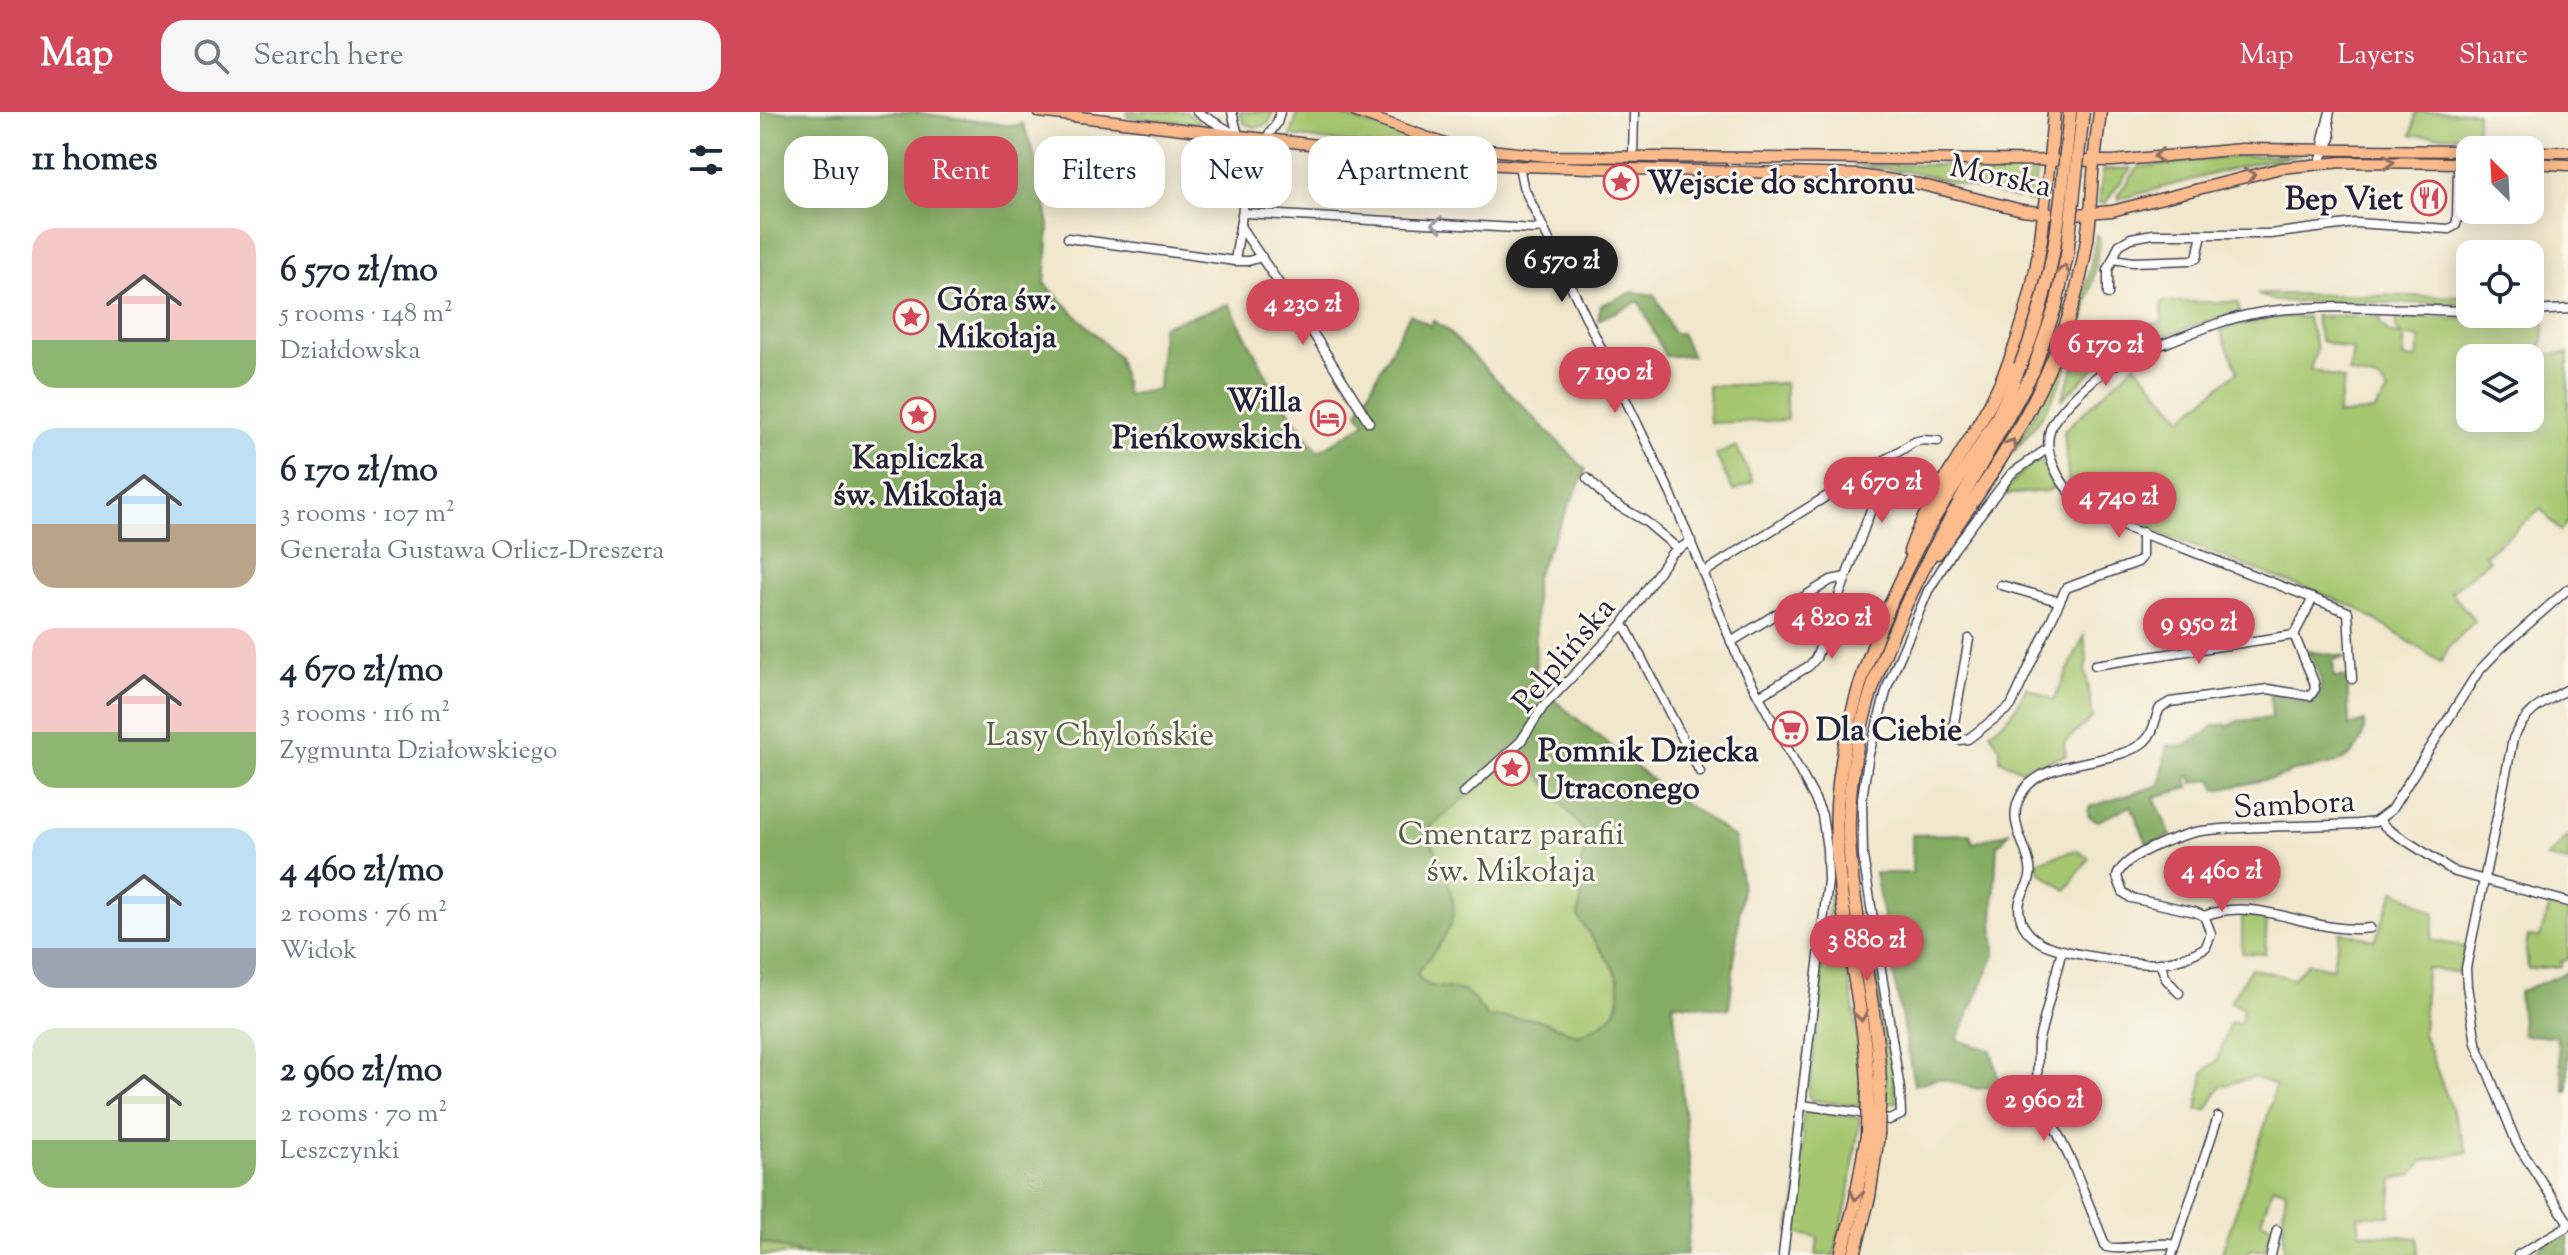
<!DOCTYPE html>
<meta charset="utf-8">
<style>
body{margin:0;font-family:"Sorts Mill Goudy",serif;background:#f6f6f7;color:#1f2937;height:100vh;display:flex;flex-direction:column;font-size:30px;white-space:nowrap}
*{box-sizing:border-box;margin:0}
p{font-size:26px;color:#747a83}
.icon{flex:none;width:44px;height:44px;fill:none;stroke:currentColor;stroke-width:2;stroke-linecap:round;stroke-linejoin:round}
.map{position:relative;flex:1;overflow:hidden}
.sheet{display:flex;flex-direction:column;background:#fff;width:760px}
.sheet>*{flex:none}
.hud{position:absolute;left:24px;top:24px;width:760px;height:72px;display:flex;gap:16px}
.needle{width:52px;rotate:336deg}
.fabs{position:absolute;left:1696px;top:24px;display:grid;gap:16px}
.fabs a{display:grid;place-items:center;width:88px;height:88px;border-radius:16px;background:#fff;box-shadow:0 4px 20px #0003;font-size:40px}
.price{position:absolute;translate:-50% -68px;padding:0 18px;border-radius:28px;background:#d1495b;color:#fff;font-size:26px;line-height:52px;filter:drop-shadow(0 2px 4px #0008)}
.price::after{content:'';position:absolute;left:50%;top:48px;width:24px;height:18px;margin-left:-12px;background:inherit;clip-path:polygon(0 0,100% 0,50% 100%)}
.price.current{background:#222;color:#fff}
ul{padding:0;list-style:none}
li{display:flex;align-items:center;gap:24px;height:200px;padding:0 32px}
li span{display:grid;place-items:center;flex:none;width:224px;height:160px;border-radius:24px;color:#555}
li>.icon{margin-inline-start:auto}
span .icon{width:96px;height:96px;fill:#fffc;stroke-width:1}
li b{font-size:34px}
h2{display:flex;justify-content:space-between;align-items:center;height:96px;padding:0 32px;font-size:34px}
.tag{padding:0 28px;border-radius:24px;background:#fff;box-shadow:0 4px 20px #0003;font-size:28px;line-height:72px}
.tag.current{background:#d1495b;color:#fff}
header{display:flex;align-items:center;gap:48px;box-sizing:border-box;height:112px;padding:0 40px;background:#d1495b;color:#fff}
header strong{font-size:38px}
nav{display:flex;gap:44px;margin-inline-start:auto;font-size:28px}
.search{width:560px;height:72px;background:#f6f6f7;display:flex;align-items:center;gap:20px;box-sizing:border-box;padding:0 28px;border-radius:24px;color:#747a83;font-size:30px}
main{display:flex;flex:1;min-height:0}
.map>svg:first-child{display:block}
.green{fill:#a6c76f;stroke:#647455;stroke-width:2;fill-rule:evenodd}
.forest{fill:#84ac62;stroke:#53674e;stroke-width:2;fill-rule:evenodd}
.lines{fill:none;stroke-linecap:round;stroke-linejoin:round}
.minor-casing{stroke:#414051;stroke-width:11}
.major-casing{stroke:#414051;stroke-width:13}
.highway-casing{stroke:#414051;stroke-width:15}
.minor{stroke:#fff;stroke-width:8}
.major{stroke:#fbbb8c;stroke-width:10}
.highway{stroke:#fbbb8c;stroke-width:12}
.highway-bridge-casing{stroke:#414051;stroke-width:15;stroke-linecap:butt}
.highway-bridge{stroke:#fbbb8c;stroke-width:12}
.oneway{stroke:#8e6e64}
.oneway2{stroke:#9c9ca7}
.labels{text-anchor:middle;stroke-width:6;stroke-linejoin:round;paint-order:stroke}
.street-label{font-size:32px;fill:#22223b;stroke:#fbf7ec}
.poi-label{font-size:32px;font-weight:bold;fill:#22223b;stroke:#fbf7ec;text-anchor:start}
.park-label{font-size:32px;fill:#505c4d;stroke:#fbf7ec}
</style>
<header>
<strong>Map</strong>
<div class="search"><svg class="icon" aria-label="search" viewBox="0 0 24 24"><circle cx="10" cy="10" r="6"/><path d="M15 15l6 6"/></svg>Search here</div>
<nav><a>Map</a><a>Layers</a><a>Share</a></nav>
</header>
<main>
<section class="sheet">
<h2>11 homes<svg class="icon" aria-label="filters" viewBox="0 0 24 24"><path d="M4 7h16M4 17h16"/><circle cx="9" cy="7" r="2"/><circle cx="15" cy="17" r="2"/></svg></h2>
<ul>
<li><span style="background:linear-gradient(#f6c9c9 70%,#8fb573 0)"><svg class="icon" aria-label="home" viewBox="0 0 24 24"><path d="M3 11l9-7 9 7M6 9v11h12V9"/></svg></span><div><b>6 570 zł/mo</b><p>5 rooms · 148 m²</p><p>Działdowska</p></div></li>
<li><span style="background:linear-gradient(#bfe0f5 60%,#b9a48a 0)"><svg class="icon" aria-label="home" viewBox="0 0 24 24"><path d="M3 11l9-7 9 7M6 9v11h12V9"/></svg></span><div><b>6 170 zł/mo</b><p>3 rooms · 107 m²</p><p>Generała Gustawa Orlicz-Dreszera</p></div></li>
<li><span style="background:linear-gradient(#f6c9c9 65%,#8fb573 0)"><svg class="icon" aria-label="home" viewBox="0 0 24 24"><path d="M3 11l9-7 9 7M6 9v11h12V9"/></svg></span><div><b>4 670 zł/mo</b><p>3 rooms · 116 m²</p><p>Zygmunta Działowskiego</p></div></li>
<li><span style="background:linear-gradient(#bfe0f5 75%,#9aa5b1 0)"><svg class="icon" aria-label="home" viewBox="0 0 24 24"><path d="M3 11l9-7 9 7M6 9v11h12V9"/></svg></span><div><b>4 460 zł/mo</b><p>2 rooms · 76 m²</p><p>Widok</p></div></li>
<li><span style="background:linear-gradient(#dfe7d0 70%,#8fb573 0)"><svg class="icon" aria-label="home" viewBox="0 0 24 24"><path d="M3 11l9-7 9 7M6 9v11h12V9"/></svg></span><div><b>2 960 zł/mo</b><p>2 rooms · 70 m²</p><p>Leszczynki</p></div></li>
</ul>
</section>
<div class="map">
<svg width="1808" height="1143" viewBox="0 0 1808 1143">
<rect width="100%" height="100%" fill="#fbf7ec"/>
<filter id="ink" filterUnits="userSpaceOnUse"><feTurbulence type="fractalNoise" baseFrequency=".0125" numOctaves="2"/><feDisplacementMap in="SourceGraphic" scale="16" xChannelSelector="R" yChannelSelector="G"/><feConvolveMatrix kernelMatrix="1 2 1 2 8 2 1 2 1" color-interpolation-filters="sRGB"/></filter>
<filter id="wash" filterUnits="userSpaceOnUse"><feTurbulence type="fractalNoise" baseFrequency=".006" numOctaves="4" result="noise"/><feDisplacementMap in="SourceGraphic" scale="32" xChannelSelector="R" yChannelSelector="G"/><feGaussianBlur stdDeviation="1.8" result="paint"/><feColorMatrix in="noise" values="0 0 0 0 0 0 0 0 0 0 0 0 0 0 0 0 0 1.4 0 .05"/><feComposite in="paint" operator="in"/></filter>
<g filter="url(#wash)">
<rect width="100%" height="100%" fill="#f0e7cc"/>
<g class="green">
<polygon points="367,0 426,0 441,11 367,5"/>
<polygon points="479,0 513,0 509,11 496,16 484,11"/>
<polygon points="538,0 571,0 690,40 723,44 722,47 531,24"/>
<polygon points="1656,0 1717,0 1717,24 1652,23"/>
<polygon points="1543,43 1494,51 1359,87 1358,82 1379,55 1485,44"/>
<polygon points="1093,53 1260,53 1257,87 1152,60"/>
<polygon points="1270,53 1276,53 1274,90 1266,89"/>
<polygon points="1371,56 1345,91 1339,91 1343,58"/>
<path d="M1336,123L1340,127C1328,205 1308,284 1251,342C1298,265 1322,213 1336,123Z"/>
<polygon points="1496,182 1710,185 1710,192 1516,189"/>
<polygon points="1402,190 1477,190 1480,199 1372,234 1338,253 1301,288 1328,219 1402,211"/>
<path d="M1302,196L1306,198L1273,283L1217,370C1252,314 1282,259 1302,196Z"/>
<path d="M1555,204L1620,205V211L1629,221L1641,224L1644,229L1643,246L1657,247L1660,226L1642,224L1636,218V205L1785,209L1781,243L1808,241V410L1800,419L1781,397L1725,443L1729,448L1691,480L1715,509L1690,534L1681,550L1595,495L1370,410L1337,396L1309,374L1304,319L1375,252L1422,306L1478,259L1460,218L1514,206L1547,205L1557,237L1550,257L1584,268L1577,303L1614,299L1628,280L1620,269L1589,261L1593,238L1561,229ZM1710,246H1770V306H1710Z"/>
<polygon points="1025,271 1027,308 950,311 948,274"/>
<polygon points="976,334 993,370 973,379 956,343"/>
<polygon points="1281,348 1295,375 1287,379 1242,383 1264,358"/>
<path d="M1324,524L1327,549L1325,558L1333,605L1304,631L1306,643L1278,653L1279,659L1273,663L1240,648V636L1230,620C1249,608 1257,596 1266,575L1294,588Z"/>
<path d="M761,640L828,724L819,760L824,769L818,805L855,858C863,878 860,902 841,915C835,919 824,921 817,923L777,907L728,905C719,898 716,884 705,880C689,873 664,881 657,861L686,822L689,773L666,718Z"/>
<polygon points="1099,677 1097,725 1102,764 1137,990 1126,990 1123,929 1097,743 1096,717"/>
<polygon points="1808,724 1808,750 1787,746 1789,744"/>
<polygon points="1316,738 1329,746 1306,778 1280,760 1276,750"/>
<polygon points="1072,773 1075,773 1100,940 1102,994 1051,988 1048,982 1063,870 1060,865"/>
<polygon points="1635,778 1675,801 1671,828 1705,835 1701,861 1666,856 1663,922 1708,1040 1663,1049 1652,1063 1633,1067 1630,1104 1598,1104 1600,1121 1658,1126 1658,1143 1624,1143 1601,1138 1524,1143 1523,1102 1526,1079 1513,1074 1501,1109 1513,1114 1505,1139 1491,1137 1487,1143 1461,1143 1505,1013 1516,973 1494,965 1461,974 1447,998 1437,998 1444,960 1458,947 1470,911 1481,910 1483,896 1470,890 1491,856 1533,867 1548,851 1572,856 1580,820 1615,828"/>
<polygon points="1790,792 1808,797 1808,847 1801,849 1801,854 1768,857 1766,838 1768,824 1780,825"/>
<polygon points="1482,804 1507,805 1505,842 1482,841"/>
<polygon points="1048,998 1100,1006 1088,1087 1074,1143 1056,1143 1058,1125 1029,1121 1032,1101 1035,1097 1044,1023 1041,1019 1044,1001"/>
<polygon points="0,1129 44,1143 0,1143"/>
</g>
<g class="forest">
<path d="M0,0H152L255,14L263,12L278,54L289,114L285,172L358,245L367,283L398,277L402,214L469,192L511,272L558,340L605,311L598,300L650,202L671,214L673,208L686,217L826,358L775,464L776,573L897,672L975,726L982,776L969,897L913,891L931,1066L932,1091L926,1143H44L0,1129ZM761,640L828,724L819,761L824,769L818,805L855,858C870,896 849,912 817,923L777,907L728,905C719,898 716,884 705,880C690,873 664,881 657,861C669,845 686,828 692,808C700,785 675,740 666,718Z"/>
<polygon points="873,180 895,183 913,221 921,221 932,244 905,244 879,189 838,208 841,193"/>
<path d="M1548,539L1586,545L1573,548L1574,565H1587L1589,614L1605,609C1602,657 1563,653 1529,660L1527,663L1457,678L1452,667L1433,671L1431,664L1427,665L1429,676L1394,685L1411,724L1388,733L1371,694L1338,709L1328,704L1329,695L1400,673L1407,633L1419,635L1445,622L1453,614L1466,612L1467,615L1478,609L1512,606L1510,581C1526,581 1536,592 1552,591C1570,574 1557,557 1548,539Z"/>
<polygon points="1249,720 1241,731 1237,733 1233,807 1235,843 1197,928 1231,938 1240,973 1218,977 1178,966 1154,973 1115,761 1152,761 1152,723 1210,722 1213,731"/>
<polygon points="1808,860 1808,979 1805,979 1796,924 1763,923 1759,880"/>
<polygon points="1805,1116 1808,1118 1808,1143 1771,1143"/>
</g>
</g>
<g filter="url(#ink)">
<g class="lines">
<g class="minor-casing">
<g id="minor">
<polyline points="437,0 473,21"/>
<polyline points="472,0 478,23 490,49"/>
<polyline points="1566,37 1563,27 1570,0"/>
<polyline points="873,45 874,0"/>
<polyline points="1559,51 1571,26 1569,9"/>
<polyline points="759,54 763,74 911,382 978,546 1055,687 1062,703 1067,737 1068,769 1023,1143"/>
<polyline points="483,101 774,117 783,116"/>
<polyline points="480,114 558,229 609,310"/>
<polyline points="1442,122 1437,146 1432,148 1373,150 1353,147 1359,133 1371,126 1393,122 1510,122 1595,111 1689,117 1696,113 1697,108 1698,51"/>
<polyline points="308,126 475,149 488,149 502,145"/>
<polyline points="475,149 490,49 517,11 520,0"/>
<polyline points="1348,182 1348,158 1353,147"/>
<polyline points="1770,199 1808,197"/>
<polyline points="827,366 848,388 885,409 917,436"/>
<polyline points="943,461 1154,330 1162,328 1178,329"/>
<polyline points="1241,473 1298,489"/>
<polyline points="862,513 867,518 940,660"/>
<path d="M1534,523L1554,570L1555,577L1550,584L1508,577L1410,590L1400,596C1394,607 1395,620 1385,629C1355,656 1279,643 1260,685C1247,710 1266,731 1270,755C1274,777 1250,783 1263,813C1267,820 1273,826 1280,830C1298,841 1379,854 1400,851C1415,849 1433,843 1446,835L1451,821L1444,804L1435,800L1371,786L1363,780L1357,765C1361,744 1420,722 1441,719C1493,713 1546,715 1598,712L1615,710L1631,698L1718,560L1740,537L1808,477"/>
<polyline points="1534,523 1553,486"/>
<polyline points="1209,527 1194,611 1195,622 1199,628 1208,627 1251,594 1306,476 1378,450 1382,445 1382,420"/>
<polyline points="971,530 1071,468 1086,465"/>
<polyline points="1335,553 1534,523"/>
<path d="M1592,567L1588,500C1532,478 1475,456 1418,434C1388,423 1350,413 1324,393C1299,374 1275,333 1297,305C1333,260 1359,248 1411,229C1439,218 1468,206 1498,201C1562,190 1644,198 1710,199"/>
<path d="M1808,577C1781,592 1766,598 1753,627L1706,856L1707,874L1716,931L1757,1032L1808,1110"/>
<polyline points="999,584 1049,554 1056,546 1112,395 1112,386 1100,365"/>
<polyline points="704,681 761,629 783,595 862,513 911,442 931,429"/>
<polyline points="1618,708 1629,718 1695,760 1808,790"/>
<path d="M1444,804C1499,782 1555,824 1610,816"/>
<path d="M1302,838L1278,931L1277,979L1313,1053L1346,1135C1369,1140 1392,1128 1415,1133"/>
<polyline points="1400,851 1406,867 1419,881"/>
<polyline points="1041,993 1095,1000 1129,1008 1141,1003 1140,977 1103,744 1102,686 1109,642 1128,573 1168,479 1194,437 1251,362 1287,337"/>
<polyline points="1412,1143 1458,1005"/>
<polyline points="1511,1143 1517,1118"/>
<polyline points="1758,1143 1808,1114"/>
</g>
</g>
<g class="major-casing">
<g id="major">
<polyline points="278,0 709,51 759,54 1099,63 1159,72 1262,98 1303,103 1352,99 1521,56 1582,50 1710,51"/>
<polyline points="596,0 691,34 787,44 1353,49 1481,37 1710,39"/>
<polyline points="1770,40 1808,40"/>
<polyline points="1770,51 1808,53"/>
<polyline points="1284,101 1290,48"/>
<polyline points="1330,102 1334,49"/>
</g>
</g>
<g class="highway-casing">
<g id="highway">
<polyline points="1290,48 1294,0"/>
<polyline points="1334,49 1340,0"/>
<path d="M1150,439C1166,392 1196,353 1220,310C1258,245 1277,176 1284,101"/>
<path d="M1177,441C1251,338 1319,232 1330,102"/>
<path d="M1108,971C1103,879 1072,786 1077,693C1083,600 1120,505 1164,423C1187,382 1216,345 1238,304C1246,288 1253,270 1260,254"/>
<path d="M1120,972C1117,888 1092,807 1089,724C1084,555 1198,402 1273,259"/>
<polyline points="1081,1143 1095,1091 1107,1023"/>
<polyline points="1094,1143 1109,1085 1118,1023"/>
</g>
</g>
<use href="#minor" class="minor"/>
<use href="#major" class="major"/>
<use href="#highway" class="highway"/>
<g class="highway-bridge-casing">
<g id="highway-bridge">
<path d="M1260,254C1296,169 1301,90 1310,0"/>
<polyline points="1273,259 1296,193 1307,143 1323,0"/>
<polyline points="1107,1023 1108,971"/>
<polyline points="1118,1023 1120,972"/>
</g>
</g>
<use href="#highway-bridge" class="highway-bridge"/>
</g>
<defs><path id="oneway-chevron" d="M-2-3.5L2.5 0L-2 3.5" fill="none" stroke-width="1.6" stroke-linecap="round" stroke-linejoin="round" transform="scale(2)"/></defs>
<g class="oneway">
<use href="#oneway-chevron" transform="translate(1399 44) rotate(174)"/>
<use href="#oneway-chevron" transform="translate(1629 50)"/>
<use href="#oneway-chevron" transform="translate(1490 63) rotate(-13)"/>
<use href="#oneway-chevron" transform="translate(1304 158) rotate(-78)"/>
<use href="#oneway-chevron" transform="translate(1251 332) rotate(-58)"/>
<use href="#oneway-chevron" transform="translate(1101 904) rotate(82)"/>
<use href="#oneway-chevron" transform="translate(1096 1083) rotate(102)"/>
</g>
<use class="oneway2" href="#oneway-chevron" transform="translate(677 112) rotate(-177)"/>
</g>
<defs>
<g id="sight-ring" transform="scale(1.8)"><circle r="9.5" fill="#fbf7ec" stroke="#d1495b" stroke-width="1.5"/><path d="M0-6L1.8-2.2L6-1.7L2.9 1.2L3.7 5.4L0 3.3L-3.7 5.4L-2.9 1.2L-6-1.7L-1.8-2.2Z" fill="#d1495b"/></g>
<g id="restaurant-ring" transform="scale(1.8)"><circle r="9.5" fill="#fbf7ec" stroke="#d1495b" stroke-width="1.5"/><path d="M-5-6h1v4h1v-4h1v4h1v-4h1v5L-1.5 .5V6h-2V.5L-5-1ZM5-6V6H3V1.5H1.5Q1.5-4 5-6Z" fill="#d1495b"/></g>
<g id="hotel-ring" transform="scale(1.8)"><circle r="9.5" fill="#fbf7ec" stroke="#d1495b" stroke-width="1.5"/><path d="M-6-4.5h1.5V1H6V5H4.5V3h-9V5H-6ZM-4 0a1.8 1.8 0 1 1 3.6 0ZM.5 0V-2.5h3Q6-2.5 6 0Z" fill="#d1495b"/></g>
<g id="supermarket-ring" transform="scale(1.8)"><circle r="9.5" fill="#fbf7ec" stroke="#d1495b" stroke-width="1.5"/><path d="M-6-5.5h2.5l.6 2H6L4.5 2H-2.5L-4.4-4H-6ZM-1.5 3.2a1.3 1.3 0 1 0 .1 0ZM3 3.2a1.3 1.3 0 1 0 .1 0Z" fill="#d1495b"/></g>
</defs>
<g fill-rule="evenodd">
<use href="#sight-ring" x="861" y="70"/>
<use href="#restaurant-ring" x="1669" y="86"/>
<use href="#sight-ring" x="151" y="205"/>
<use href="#sight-ring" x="158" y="303"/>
<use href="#hotel-ring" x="568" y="306"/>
<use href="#supermarket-ring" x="1030" y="617"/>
<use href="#sight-ring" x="752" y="656"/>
</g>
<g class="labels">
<g class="street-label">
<text transform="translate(1241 63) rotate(12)" y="11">Morska</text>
<text transform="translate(803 542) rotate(-50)" y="11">Pelplińska</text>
<text transform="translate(1534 691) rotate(-3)" y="11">Sambora</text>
</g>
<g class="poi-label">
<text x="887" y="81">Wejscie do schronu</text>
<text x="1643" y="97" text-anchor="end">Bep Viet</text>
<text x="177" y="198">Góra św.<tspan x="177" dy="37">Mikołaja</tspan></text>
<text x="542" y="299" text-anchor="end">Willa<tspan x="542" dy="37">Pieńkowskich</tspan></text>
<text x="158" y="356" text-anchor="middle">Kapliczka<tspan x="158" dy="37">św. Mikołaja</tspan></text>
<text x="1056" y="628">Dla Ciebie</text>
<text x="778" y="649">Pomnik Dziecka<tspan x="778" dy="37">Utraconego</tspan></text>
</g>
<g class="park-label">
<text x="340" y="633">Lasy Chylońskie</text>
<text x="751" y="732">Cmentarz parafii<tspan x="751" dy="37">św. Mikołaja</tspan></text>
</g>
</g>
</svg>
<div class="fabs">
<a><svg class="needle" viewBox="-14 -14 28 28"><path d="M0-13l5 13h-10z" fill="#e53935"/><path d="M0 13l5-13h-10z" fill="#747a83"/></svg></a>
<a><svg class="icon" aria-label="locate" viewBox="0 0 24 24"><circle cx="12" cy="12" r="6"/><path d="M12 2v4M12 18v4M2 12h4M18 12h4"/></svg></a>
<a><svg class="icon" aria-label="layers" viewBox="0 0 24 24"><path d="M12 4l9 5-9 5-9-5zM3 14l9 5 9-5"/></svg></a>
</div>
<b class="price current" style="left:802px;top:192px">6 570 zł</b>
<b class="price" style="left:543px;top:235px">4 230 zł</b>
<b class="price" style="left:1346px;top:276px">6 170 zł</b>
<b class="price" style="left:855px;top:303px">7 190 zł</b>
<b class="price" style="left:1122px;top:413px">4 670 zł</b>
<b class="price" style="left:1359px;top:428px">4 740 zł</b>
<b class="price" style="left:1072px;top:549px">4 820 zł</b>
<b class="price" style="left:1439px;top:554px">9 950 zł</b>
<b class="price" style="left:1462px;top:802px">4 460 zł</b>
<b class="price" style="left:1107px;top:871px">3 880 zł</b>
<b class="price" style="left:1284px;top:1031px">2 960 zł</b>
<div class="hud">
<a class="tag">Buy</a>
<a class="tag current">Rent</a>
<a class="tag">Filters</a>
<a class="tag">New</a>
<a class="tag">Apartment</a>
</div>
</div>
</main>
